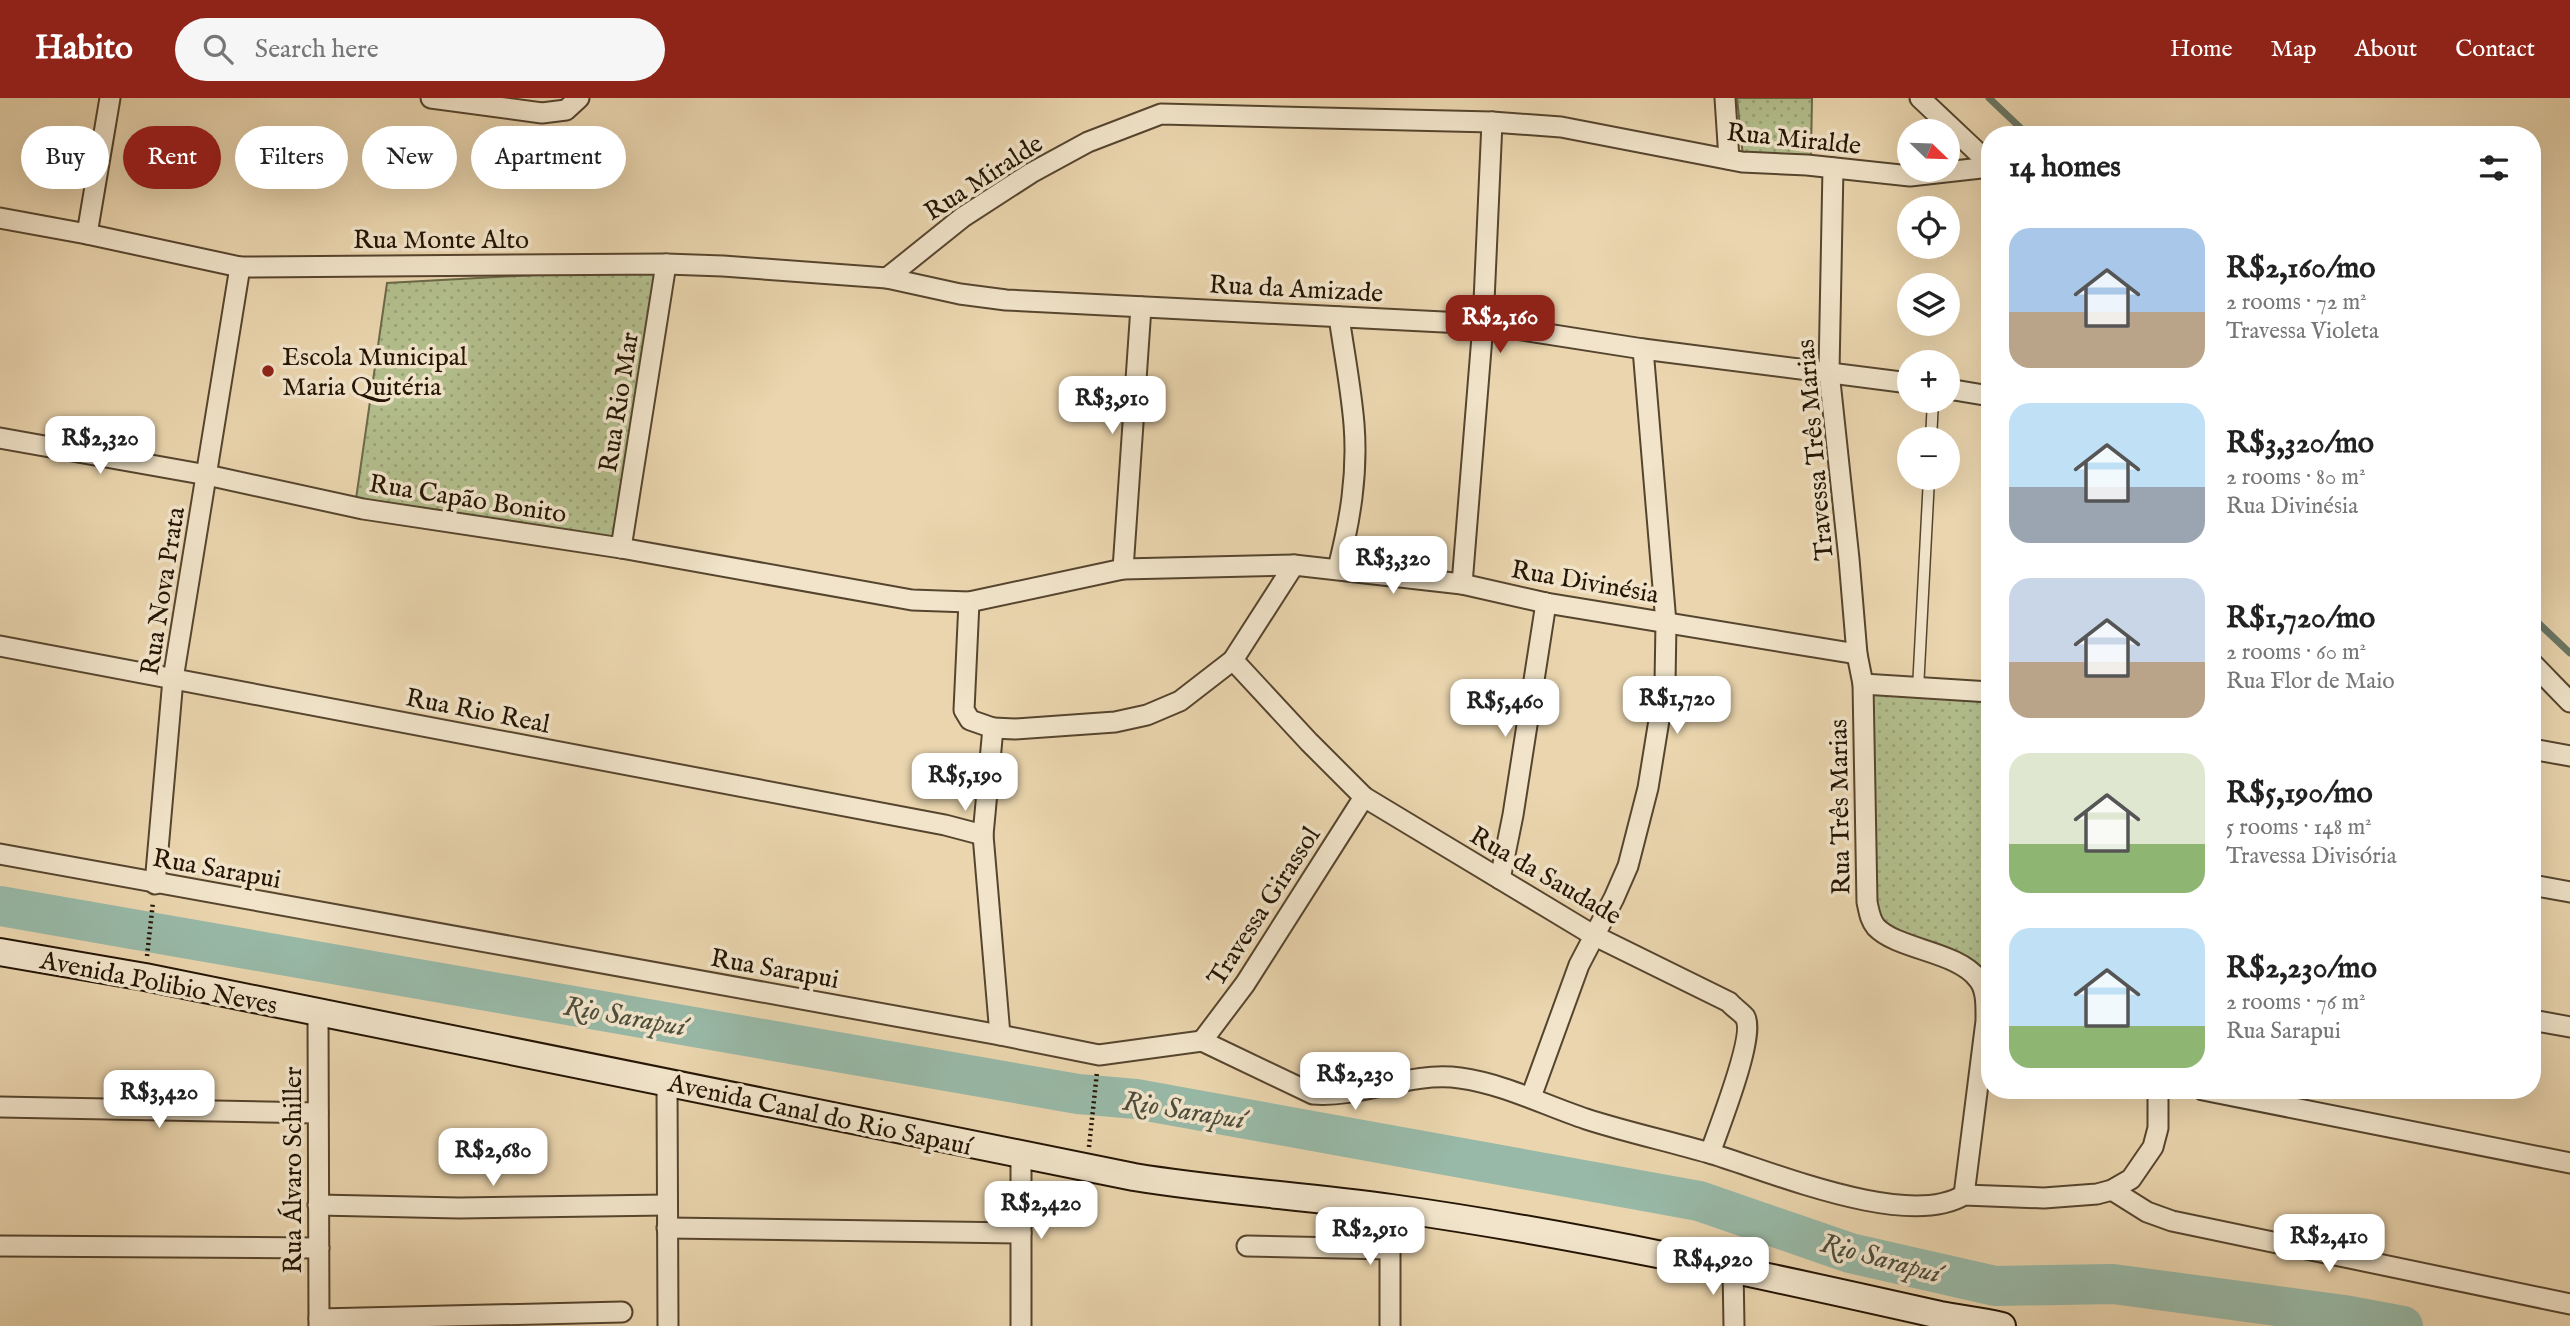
<!DOCTYPE html>
<meta charset="utf-8">
<style>
body{margin:0;font-family:"IM FELL English",serif;background:#f6f6f6;color:#222;height:100vh;display:flex;flex-direction:column;font-size:26px;white-space:nowrap}
*{box-sizing:border-box;margin:0}
p{font-size:23px;color:#767676}
.icon{flex:none;width:38px;height:38px;fill:none;stroke:currentColor;stroke-width:2;stroke-linecap:round;stroke-linejoin:round}
.map{position:relative;flex:1;overflow:hidden}
.sheet{position:absolute;left:1981px;top:28px;width:560px;height:973px;display:flex;flex-direction:column;background:#fff;border-radius:28px;box-shadow:0 7px 28px #0002}
.sheet>*{flex:none}
.hud{position:absolute;left:21px;top:28px;width:665px;height:63px;display:flex;gap:14px}
.needle{width:46px;rotate:113deg}
.controls{position:absolute;left:1897px;top:21px;display:grid;gap:14px}
.controls a{display:grid;place-items:center;width:63px;height:63px;border-radius:50%;background:#fff;box-shadow:0 7px 28px #0002;font-size:35px}
.price{position:absolute;translate:-50% -60px;padding:0 16px;border-radius:14px;background:#fff;color:#222;font-size:23px;line-height:46px;filter:drop-shadow(0 2px 4px #0008)}
.price::after{content:'';position:absolute;left:50%;top:42px;width:21px;height:16px;margin-left:-10px;background:inherit;clip-path:polygon(0 0,100% 0,50% 100%)}
.price.selected{background:#8f2418;color:#fff}
ul{padding:0;list-style:none}
li{display:flex;align-items:center;gap:21px;height:175px;padding:0 28px}
li span{display:grid;place-items:center;flex:none;width:196px;height:140px;border-radius:21px;color:#555}
li>.icon{margin-inline-start:auto}
span .icon{width:84px;height:84px;fill:#fffc;stroke-width:1}
li b{font-size:30px}
h2{display:flex;justify-content:space-between;align-items:center;height:84px;padding:0 28px;font-size:30px}
.pill{padding:0 24px;border-radius:32px;background:#fff;box-shadow:0 7px 28px #0002;font-size:24px;line-height:63px}
.pill.selected{background:#8f2418;color:#fff}
header{display:flex;align-items:center;gap:42px;box-sizing:border-box;height:98px;padding:0 35px;background:#8f2418;color:#fff}
header strong{font-size:33px}
nav{display:flex;gap:38px;margin-inline-start:auto;font-size:24px}
.search{width:490px;height:63px;background:#f6f6f6;display:flex;align-items:center;gap:18px;box-sizing:border-box;padding:0 24px;border-radius:38px;color:#767676;font-size:26px}
.map>svg:first-child{display:block}
.park{fill:url(#park-dots);stroke:#6c6a48;stroke-width:2}
.lines{fill:none;stroke-linecap:round;stroke-linejoin:round}
.stream{stroke:#6a7766;stroke-width:7}
.river{stroke:#98b9a7;stroke-width:40}
.lane-casing{stroke:#56452e;stroke-width:13}
.street-casing{stroke:#56452e;stroke-width:23}
.secondary-casing{stroke:#251504;stroke-width:30}
.path{stroke:#251504;stroke-width:4.5;stroke-dasharray:2 3.5;stroke-linecap:butt}
.lane{stroke:#f1e4ca;stroke-width:10}
.street{stroke:#f1e4ca;stroke-width:19}
.secondary{stroke:#f1e4ca;stroke-width:26}
.poi-dot{fill:#8f2418;stroke:#f1e4ca;stroke-width:2.5}
.labels{text-anchor:middle;stroke-width:7;stroke-linejoin:round;paint-order:stroke}
.street-label{font-size:26px;fill:#251504;stroke:#f1e4ca}
.poi-label{font-size:26px;fill:#251504;stroke:#f1e4ca;text-anchor:start}
.water-label{font-size:28px;font-style:italic;fill:#4d4e3d;stroke:#f1e4ca}
</style>
<header>
<strong>Habito</strong>
<div class="search"><svg class="icon" aria-label="search" viewBox="0 0 24 24"><circle cx="10" cy="10" r="6"/><path d="M15 15l6 6"/></svg>Search here</div>
<nav><a>Home</a><a>Map</a><a>About</a><a>Contact</a></nav>
</header>
<div class="map">
<svg width="2570" height="1228" viewBox="0 0 2570 1228">
<defs>
<pattern id="park-dots" width="8" height="8" patternUnits="userSpaceOnUse" patternTransform="scale(1.75)"><rect width="8" height="8" fill="#b3be8d"/><path d="M2 2h.1M6 6h.1" fill="none" stroke="#9aa278" stroke-width="1.8" stroke-linecap="round"/></pattern>
</defs>
<rect width="100%" height="100%" fill="#ead5ae"/>
<filter id="stains"><feTurbulence type="fractalNoise" baseFrequency=".00286" numOctaves="4"/><feColorMatrix values="0 0 0 0 .2 0 0 0 0 .09 0 0 0 0 .02 0 0 0 .5 -.17"/></filter>
<radialGradient id="worn" r=".72"><stop offset=".6" stop-color="#630" stop-opacity="0"/><stop offset="1" stop-color="#630" stop-opacity=".3"/></radialGradient>
<g class="park">
<polygon points="1737,0 1812,0 1811,58 1743,59"/>
<polygon points="661,170 613,444 356,401 387,185"/>
<polygon points="1866,593 1990,601 1990,914 1986,886 1889,832 1869,803"/>
</g>
<g class="lines">
<g class="stream">
<polyline points="1989,0 2028,37"/>
<polyline points="2532,519 2570,555"/>
</g>
<polyline class="river" points="0,808 1078,996 1136,1001 1699,1103 1850,1155 1995,1188 2113,1186 2344,1217 2403,1228"/>
<g class="lane-casing">
<g id="lane">
<polyline points="1931,341 1933,303"/>
<polyline points="1918,591 1929,380"/>
</g>
</g>
<g class="street-casing">
<g id="street">
<polyline points="431,0 542,15 566,12 579,0"/>
<polyline points="1725,0 1729,61"/>
<polyline points="1920,0 1990,66"/>
<path d="M1833,70L1829,274L1849,461L1857,556L1863,586L1867,804C1869,813 1870,822 1876,829C1898,852 1957,853 1978,881C1987,892 1986,908 1986,923L1964,1097"/>
<polyline points="0,120 87,136 240,169 666,166 723,168 887,180 960,196 1006,202 1483,226 1643,251 1909,285"/>
<polyline points="87,136 110,0"/>
<polyline points="887,180 963,119 1031,75 1088,44 1161,16 1492,24 1561,29 1742,64 1807,67 1910,78 1990,69"/>
<polyline points="1948,291 1990,298"/>
<polyline points="0,340 207,377 363,411 621,450 912,502 969,504 1123,471 1294,467 1462,486 1546,505 1857,556"/>
<polyline points="621,450 666,166"/>
<path d="M1338,470C1350,423 1358,376 1354,326C1351,290 1344,254 1339,219"/>
<polyline points="1123,471 1141,209"/>
<polyline points="1462,486 1483,226 1492,24"/>
<polyline points="969,504 964,612 970,622 993,630 983,737 1000,937"/>
<polyline points="0,548 945,727 983,737"/>
<path d="M1233,562L1309,644L1364,699L1593,837L1729,904C1733,909 1741,914 1745,919C1756,937 1718,1032 1710,1055"/>
<polyline points="2532,565 2570,604"/>
<polyline points="1863,586 1990,594"/>
<polyline points="993,630 1015,631 1115,624 1147,617 1180,603 1233,562 1294,467"/>
<polyline points="2532,651 2570,658"/>
<path d="M0,756L1000,937L1099,957L1202,943L1313,996C1362,1000 1409,973 1460,980C1504,986 1544,1007 1586,1021C1626,1034 1668,1043 1709,1055C1770,1073 1907,1132 1964,1097L2044,1100L2097,1096L2112,1092L2131,1081L2153,1049L2158,1030V992"/>
<polyline points="1500,781 1513,717 1546,505"/>
<polyline points="155,786 173,581 240,169"/>
<polyline points="2532,787 2570,794"/>
<polyline points="318,915 319,1228"/>
<polyline points="2532,922 2570,929"/>
<polyline points="1202,943 1245,886 1364,699"/>
<polyline points="667,984 668,1228"/>
<polyline points="2203,992 2570,1065"/>
<polyline points="1531,999 1579,867 1614,800 1628,768 1648,690 1665,585 1666,525 1643,251"/>
<polyline points="0,1009 318,1015"/>
<polyline points="2112,1092 2147,1114 2172,1123 2570,1206"/>
<polyline points="318,1107 459,1110 667,1107"/>
<polyline points="1390,1110 1390,1228"/>
<polyline points="667,1130 1021,1135"/>
<polyline points="0,1148 319,1150"/>
<polyline points="1247,1148 1390,1151"/>
<polyline points="1733,1170 1734,1228"/>
<polyline points="319,1221 622,1214"/>
<polyline points="1021,1228 1021,1058"/>
</g>
</g>
<g class="secondary-casing">
<path id="secondary" d="M0,854L145,879L1134,1079C1219,1093 1305,1098 1391,1110C1576,1136 1758,1176 1940,1217C1961,1221 1982,1223 2002,1228"/>
</g>
<g class="path">
<polyline points="147,858 153,804"/>
<polyline points="1089,1049 1097,974"/>
</g>
<use href="#lane" class="lane"/>
<use href="#street" class="street"/>
<use href="#secondary" class="secondary"/>
</g>
<circle class="poi-dot" cx="268" cy="273" r="7"/>
<g class="labels">
<g class="street-label">
<text transform="translate(1794 40) rotate(6)" y="9">Rua Miralde</text>
<text transform="translate(983 79) rotate(-33)" y="9">Rua Miralde</text>
<text x="441" y="150">Rua Monte Alto</text>
<text transform="translate(1296 190) rotate(3)" y="9">Rua da Amizade</text>
<text transform="translate(618 304) rotate(-81)" y="9">Rua Rio Mar</text>
<text transform="translate(1814 352) rotate(-95)" y="9">Travessa Três Marias</text>
<text transform="translate(468 400) rotate(9)" y="9">Rua Capão Bonito</text>
<text transform="translate(1585 483) rotate(10)" y="9">Rua Divinésia</text>
<text transform="translate(162 493) rotate(-81)" y="9">Rua Nova Prata</text>
<text transform="translate(478 612) rotate(11)" y="9">Rua Rio Real</text>
<text transform="translate(1839 709) rotate(-91)" y="9">Rua Três Marias</text>
<text transform="translate(217 770) rotate(10)" y="9">Rua Sarapui</text>
<text transform="translate(1546 777) rotate(30)" y="9">Rua da Saudade</text>
<text transform="translate(1263 808) rotate(-57)" y="9">Travessa Girassol</text>
<text transform="translate(775 870) rotate(10)" y="9">Rua Sarapui</text>
<text transform="translate(159 884) rotate(11)" y="9">Avenida Polibio Neves</text>
<text transform="translate(820 1016) rotate(12)" y="9">Avenida Canal do Rio Sapauí</text>
<text transform="translate(292 1072) rotate(-90)" y="9">Rua Álvaro Schiller</text>
</g>
<g class="poi-label">
<text x="282" y="267">Escola Municipal<tspan x="282" dy="30">Maria Quitéria</tspan></text>
</g>
<g class="water-label">
<text transform="translate(625 917) rotate(10)" y="10">Rio Sarapuí</text>
<text transform="translate(1184 1011) rotate(9)" y="10">Rio Sarapuí</text>
<text transform="translate(1881 1159) rotate(15)" y="10">Rio Sarapuí</text>
</g>
</g>
<rect width="100%" height="100%" filter="url(#stains)"/>
<rect width="100%" height="100%" fill="url(#worn)"/>
</svg>
<div class="controls">
<a><svg class="needle" viewBox="-14 -14 28 28"><path d="M0-13l5 13h-10z" fill="#e53935"/><path d="M0 13l5-13h-10z" fill="#767676"/></svg></a>
<a><svg class="icon" aria-label="locate" viewBox="0 0 24 24"><circle cx="12" cy="12" r="6"/><path d="M12 2v4M12 18v4M2 12h4M18 12h4"/></svg></a>
<a><svg class="icon" aria-label="layers" viewBox="0 0 24 24"><path d="M12 4l9 5-9 5-9-5zM3 14l9 5 9-5"/></svg></a>
<a>+</a>
<a>−</a>
</div>
<b class="price selected" style="left:1500px;top:257px">R$2,160</b>
<b class="price" style="left:1112px;top:338px">R$3,910</b>
<b class="price" style="left:100px;top:378px">R$2,320</b>
<b class="price" style="left:1393px;top:498px">R$3,320</b>
<b class="price" style="left:1677px;top:638px">R$1,720</b>
<b class="price" style="left:1505px;top:641px">R$5,460</b>
<b class="price" style="left:965px;top:715px">R$5,190</b>
<b class="price" style="left:1355px;top:1014px">R$2,230</b>
<b class="price" style="left:159px;top:1032px">R$3,420</b>
<b class="price" style="left:493px;top:1090px">R$2,680</b>
<b class="price" style="left:1041px;top:1143px">R$2,420</b>
<b class="price" style="left:1370px;top:1169px">R$2,910</b>
<b class="price" style="left:2329px;top:1176px">R$2,410</b>
<b class="price" style="left:1713px;top:1199px">R$4,920</b>
<div class="hud">
<a class="pill">Buy</a>
<a class="pill selected">Rent</a>
<a class="pill">Filters</a>
<a class="pill">New</a>
<a class="pill">Apartment</a>
</div>
<section class="sheet">
<h2>14 homes<svg class="icon" aria-label="filters" viewBox="0 0 24 24"><path d="M4 7h16M4 17h16"/><circle cx="9" cy="7" r="2"/><circle cx="15" cy="17" r="2"/></svg></h2>
<ul>
<li><span style="background:linear-gradient(#a9c7e8 60%,#b9a48a 0)"><svg class="icon" aria-label="home" viewBox="0 0 24 24"><path d="M3 11l9-7 9 7M6 9v11h12V9"/></svg></span><div><b>R$2,160/mo</b><p>2 rooms · 72 m²</p><p>Travessa Violeta</p></div></li>
<li><span style="background:linear-gradient(#bfe0f5 60%,#9aa5b1 0)"><svg class="icon" aria-label="home" viewBox="0 0 24 24"><path d="M3 11l9-7 9 7M6 9v11h12V9"/></svg></span><div><b>R$3,320/mo</b><p>2 rooms · 80 m²</p><p>Rua Divinésia</p></div></li>
<li><span style="background:linear-gradient(#c9d6e8 60%,#b9a48a 0)"><svg class="icon" aria-label="home" viewBox="0 0 24 24"><path d="M3 11l9-7 9 7M6 9v11h12V9"/></svg></span><div><b>R$1,720/mo</b><p>2 rooms · 60 m²</p><p>Rua Flor de Maio</p></div></li>
<li><span style="background:linear-gradient(#dfe7d0 65%,#8fb573 0)"><svg class="icon" aria-label="home" viewBox="0 0 24 24"><path d="M3 11l9-7 9 7M6 9v11h12V9"/></svg></span><div><b>R$5,190/mo</b><p>5 rooms · 148 m²</p><p>Travessa Divisória</p></div></li>
<li><span style="background:linear-gradient(#bfe0f5 70%,#8fb573 0)"><svg class="icon" aria-label="home" viewBox="0 0 24 24"><path d="M3 11l9-7 9 7M6 9v11h12V9"/></svg></span><div><b>R$2,230/mo</b><p>2 rooms · 76 m²</p><p>Rua Sarapui</p></div></li>
</ul>
</section>
</div>
